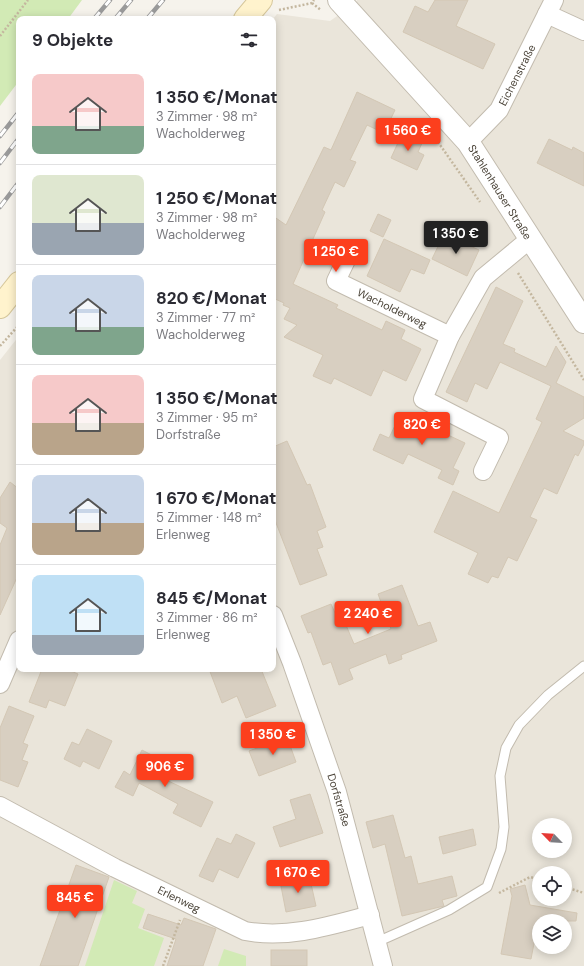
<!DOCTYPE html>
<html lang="de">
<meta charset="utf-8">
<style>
body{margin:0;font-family:"DM Sans",sans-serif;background:#f7f7f7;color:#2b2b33;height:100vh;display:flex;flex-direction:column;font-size:15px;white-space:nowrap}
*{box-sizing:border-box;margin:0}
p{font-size:13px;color:#7c7c81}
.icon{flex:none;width:22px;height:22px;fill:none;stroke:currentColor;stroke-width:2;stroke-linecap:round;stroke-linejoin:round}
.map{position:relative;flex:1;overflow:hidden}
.details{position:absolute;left:16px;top:16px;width:260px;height:656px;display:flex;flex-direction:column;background:#fff;border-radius:8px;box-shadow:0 2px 10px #0003}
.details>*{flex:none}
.needle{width:26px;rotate:295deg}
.buttons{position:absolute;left:532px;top:818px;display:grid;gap:8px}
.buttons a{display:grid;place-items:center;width:40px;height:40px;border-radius:50%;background:#fff;box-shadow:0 2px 10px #0003;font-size:20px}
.price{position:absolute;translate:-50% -34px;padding:0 9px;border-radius:4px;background:#fc3f1d;color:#fff;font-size:13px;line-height:26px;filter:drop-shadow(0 1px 2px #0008)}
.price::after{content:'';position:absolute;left:50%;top:24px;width:12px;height:9px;margin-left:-6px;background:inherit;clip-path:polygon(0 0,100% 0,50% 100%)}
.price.on{background:#222;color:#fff}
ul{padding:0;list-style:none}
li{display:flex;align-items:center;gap:12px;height:100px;padding:0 16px}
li+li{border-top:1px solid #e1e1e2}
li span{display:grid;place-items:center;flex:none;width:112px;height:80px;border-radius:8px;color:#555}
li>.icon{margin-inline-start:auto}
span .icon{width:48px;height:48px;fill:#fffc;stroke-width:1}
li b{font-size:17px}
h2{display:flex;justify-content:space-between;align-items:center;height:48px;padding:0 16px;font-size:17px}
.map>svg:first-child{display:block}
.residential{fill:#eae5da;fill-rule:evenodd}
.green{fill:#d2eab5}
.building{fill:#d8cfc1;stroke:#d3c7b4}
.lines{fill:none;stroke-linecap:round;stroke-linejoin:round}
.service-casing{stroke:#c2bbae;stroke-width:11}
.minor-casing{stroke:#c2bbae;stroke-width:20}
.tertiary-casing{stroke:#c2bbae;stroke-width:24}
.secondary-casing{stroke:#d6c79b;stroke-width:24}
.path{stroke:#c4b79f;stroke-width:2.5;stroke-dasharray:2 2;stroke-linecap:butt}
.service{stroke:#fff;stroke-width:9}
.minor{stroke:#fff;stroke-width:18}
.tertiary{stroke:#fff;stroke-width:22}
.secondary{stroke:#fff3cd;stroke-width:22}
.rail-casing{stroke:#9a9a9a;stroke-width:4.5}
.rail{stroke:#fff;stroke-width:3;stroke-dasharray:9;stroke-linecap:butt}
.labels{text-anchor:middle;stroke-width:3.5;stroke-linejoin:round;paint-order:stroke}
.street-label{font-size:11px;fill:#4b4439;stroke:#fff}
</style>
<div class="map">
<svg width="584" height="966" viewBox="0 0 584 966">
<rect width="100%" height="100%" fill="#f6f3ec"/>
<path class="residential" d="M357,0H584V966H0V360L19,336V669H273V19L277,14L330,21L356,3ZM539,825H565V851H539ZM539,873H565V899H539ZM539,921H565V947H539Z"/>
<g class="green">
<polygon points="0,0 82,0 68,19 19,19 19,81 0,106"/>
<polygon points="114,880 137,891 132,903 145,909 138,928 164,938 154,966 85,966"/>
<polygon points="224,949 246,956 246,966 218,966"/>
</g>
<g class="building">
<polygon points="435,0 468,0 456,26 495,44 483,69 403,32 415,6 428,12"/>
<polygon points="357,92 395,110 384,133 367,125 350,160 356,162 344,187 335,182 322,210 325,212 293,284 338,305 336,308 382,330 386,321 405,330 401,339 421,349 406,381 383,370 371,396 334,378 331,384 313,376 323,355 284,337 297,325 284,319 290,308 283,305 284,303 273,298 273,216 286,225 324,147 331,150"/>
<polygon points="402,134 422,143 418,152 424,155 417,170 391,158"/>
<polygon points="549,139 572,150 573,147 584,153 584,186 537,163"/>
<polygon points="378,214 391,220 383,237 370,231"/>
<polygon points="444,234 479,250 467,276 432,259"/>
<polygon points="384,239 430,260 424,274 411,269 400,292 367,276"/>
<polygon points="496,287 523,301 503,344 515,349 514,352 546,367 556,346 566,362 556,383 584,397 584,418 563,431 584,441 584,444 578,456 575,454 557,494 544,488 530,517 537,520 517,561 508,557 498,578 492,576 488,583 468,574 478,553 434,532 453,491 499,513 542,422 536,419 551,386 500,362 487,389 475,383 467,402 446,392"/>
<polygon points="401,413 465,443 453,468 459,471 453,485 438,478 442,470 408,454 403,464 373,450 380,434 389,438"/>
<polygon points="287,441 307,485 310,484 326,527 317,531 323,547 317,549 327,575 300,585 273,515 273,447"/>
<polygon points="10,482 19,489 19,573 0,615 0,545 7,528 0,523 0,498"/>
<polygon points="402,585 418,626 430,622 437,641 401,655 402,659 389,664 386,654 349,669 353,679 339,685 331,662 323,665 311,632 308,633 301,616 331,604 335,613 340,611 354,644 391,629 378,594"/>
<polygon points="42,669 66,669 78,674 65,706 49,700 46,708 29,702"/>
<polygon points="209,669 261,669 276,706 246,718 237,696 222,703"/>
<polygon points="9,706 34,716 23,743 28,745 22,760 28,762 18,787 0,780 0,728"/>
<polygon points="87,729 112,741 99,769 83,761 80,767 64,759 72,742 79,745"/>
<polygon points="287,737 296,762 259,776 249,751"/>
<polygon points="142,750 171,765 164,779 213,802 201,827 173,813 178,804 139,783 133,796 115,787 124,771 130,775"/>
<polygon points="310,794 323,833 280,847 273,827 296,819 290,800"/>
<polygon points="393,815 405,858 411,856 418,884 452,876 457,896 442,900 444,906 402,916 385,844 373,848 366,822"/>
<polygon points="473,829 476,845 443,854 439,837"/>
<polygon points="236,834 255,843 238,878 219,869 213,882 199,876 217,838 231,844"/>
<polygon points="76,865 109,877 78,966 40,966"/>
<polygon points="309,875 316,906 286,912 280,881"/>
<polygon points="525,885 530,905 577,913 576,921 539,921 539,933 536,933 531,959 501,954 512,896 510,889"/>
<polygon points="148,914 181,925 184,918 216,929 203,966 167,966 176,939 143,928"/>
<rect x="271" y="950" width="36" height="16"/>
</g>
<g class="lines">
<g class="service-casing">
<polyline id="service" points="377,942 449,910 487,887 501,849 504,827 500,776 506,748 519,725 548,695 584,666"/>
</g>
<g class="minor-casing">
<g id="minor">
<polyline points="547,14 584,31"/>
<polyline points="468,142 499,110 554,0"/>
<polyline points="348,256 336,281 450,336"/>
<polyline points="483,471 499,438 423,399 450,336 483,278 530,239"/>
<polyline points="273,615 292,663 337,792 383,966"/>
<polyline points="0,684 19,640"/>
<path d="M0,806L115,868L245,931C288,939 329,926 370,915"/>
</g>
</g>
<g class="tertiary-casing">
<polyline id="tertiary" points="339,0 468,142 584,322"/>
</g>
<g class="secondary-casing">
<g id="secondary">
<polyline points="245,19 261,0"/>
<polyline points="0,307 19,283"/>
</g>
</g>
<g class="path">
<polyline points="312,3 321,10"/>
<polyline points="279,10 312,3 314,0"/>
<polyline points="0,36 28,0"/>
<polyline points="438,142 480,202"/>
<polyline points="518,273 584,380"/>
<polyline points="0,346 19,325"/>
<polyline points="565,887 584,893"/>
<polyline points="499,893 530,877 539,879"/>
<polyline points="163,966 180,920"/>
</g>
<use href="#service" class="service"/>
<use href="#minor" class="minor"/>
<use href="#tertiary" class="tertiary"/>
<use href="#secondary" class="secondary"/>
<g class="rail-casing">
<g id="rail">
<polyline points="94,19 110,0"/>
<polyline points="115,19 131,0"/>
<polyline points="147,19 163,0"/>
<polyline points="0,136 19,112"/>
<polyline points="0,163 19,138"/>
<polyline points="0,207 19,182"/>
</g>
</g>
<use href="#rail" class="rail"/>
</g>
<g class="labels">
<g class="street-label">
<text transform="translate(517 75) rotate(-63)" y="4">Eichenstraße</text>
<text transform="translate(500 192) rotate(58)" y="4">Stahlenhauser Straße</text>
<text transform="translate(392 308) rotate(26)" y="4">Wacholderweg</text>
<text transform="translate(339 800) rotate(73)" y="4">Dorfstraße</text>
<text transform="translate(179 899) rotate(26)" y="4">Erlenweg</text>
</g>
</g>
</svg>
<div class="buttons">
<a><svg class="needle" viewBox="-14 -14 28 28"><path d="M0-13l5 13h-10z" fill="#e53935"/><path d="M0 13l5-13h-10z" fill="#7c7c81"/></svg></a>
<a><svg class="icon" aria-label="locate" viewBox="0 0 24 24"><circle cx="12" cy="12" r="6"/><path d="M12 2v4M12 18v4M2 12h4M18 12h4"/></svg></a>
<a><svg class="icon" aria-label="layers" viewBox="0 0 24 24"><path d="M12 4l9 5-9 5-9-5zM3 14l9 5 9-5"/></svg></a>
</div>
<b class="price" style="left:408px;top:152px">1 560 €</b>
<b class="price on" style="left:456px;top:255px">1 350 €</b>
<b class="price" style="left:336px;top:273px">1 250 €</b>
<b class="price" style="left:422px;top:446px">820 €</b>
<b class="price" style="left:368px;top:635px">2 240 €</b>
<b class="price" style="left:273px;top:756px">1 350 €</b>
<b class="price" style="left:165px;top:788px">906 €</b>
<b class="price" style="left:298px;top:894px">1 670 €</b>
<b class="price" style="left:75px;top:919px">845 €</b>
<section class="details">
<h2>9 Objekte<svg class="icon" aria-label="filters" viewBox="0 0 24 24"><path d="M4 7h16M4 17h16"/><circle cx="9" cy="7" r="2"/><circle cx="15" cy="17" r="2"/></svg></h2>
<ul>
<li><span style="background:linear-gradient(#f6c9c9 65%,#7fa58c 0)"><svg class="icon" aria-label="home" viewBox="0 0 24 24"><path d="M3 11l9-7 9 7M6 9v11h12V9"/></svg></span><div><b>1 350 €/Monat</b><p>3 Zimmer · 98 m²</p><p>Wacholderweg</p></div></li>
<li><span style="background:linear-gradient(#dfe7d0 60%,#9aa5b1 0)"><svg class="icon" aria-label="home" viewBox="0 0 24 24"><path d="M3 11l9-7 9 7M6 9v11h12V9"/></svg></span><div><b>1 250 €/Monat</b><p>3 Zimmer · 98 m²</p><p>Wacholderweg</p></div></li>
<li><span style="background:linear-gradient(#c9d6e8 65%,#7fa58c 0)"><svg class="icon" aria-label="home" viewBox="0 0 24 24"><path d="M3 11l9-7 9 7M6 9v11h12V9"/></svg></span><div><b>820 €/Monat</b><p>3 Zimmer · 77 m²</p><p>Wacholderweg</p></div></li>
<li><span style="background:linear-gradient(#f6c9c9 60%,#b9a48a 0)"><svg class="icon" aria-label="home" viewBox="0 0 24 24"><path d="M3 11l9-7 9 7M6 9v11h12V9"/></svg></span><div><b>1 350 €/Monat</b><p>3 Zimmer · 95 m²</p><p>Dorfstraße</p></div></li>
<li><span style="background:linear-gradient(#c9d6e8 60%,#b9a48a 0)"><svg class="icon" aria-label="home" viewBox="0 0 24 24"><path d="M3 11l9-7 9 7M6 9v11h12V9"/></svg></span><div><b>1 670 €/Monat</b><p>5 Zimmer · 148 m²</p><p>Erlenweg</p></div></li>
<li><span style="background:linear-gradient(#bfe0f5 75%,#9aa5b1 0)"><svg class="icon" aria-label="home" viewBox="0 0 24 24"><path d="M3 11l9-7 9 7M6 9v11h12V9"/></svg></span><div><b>845 €/Monat</b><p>3 Zimmer · 86 m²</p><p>Erlenweg</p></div></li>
</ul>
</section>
</div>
